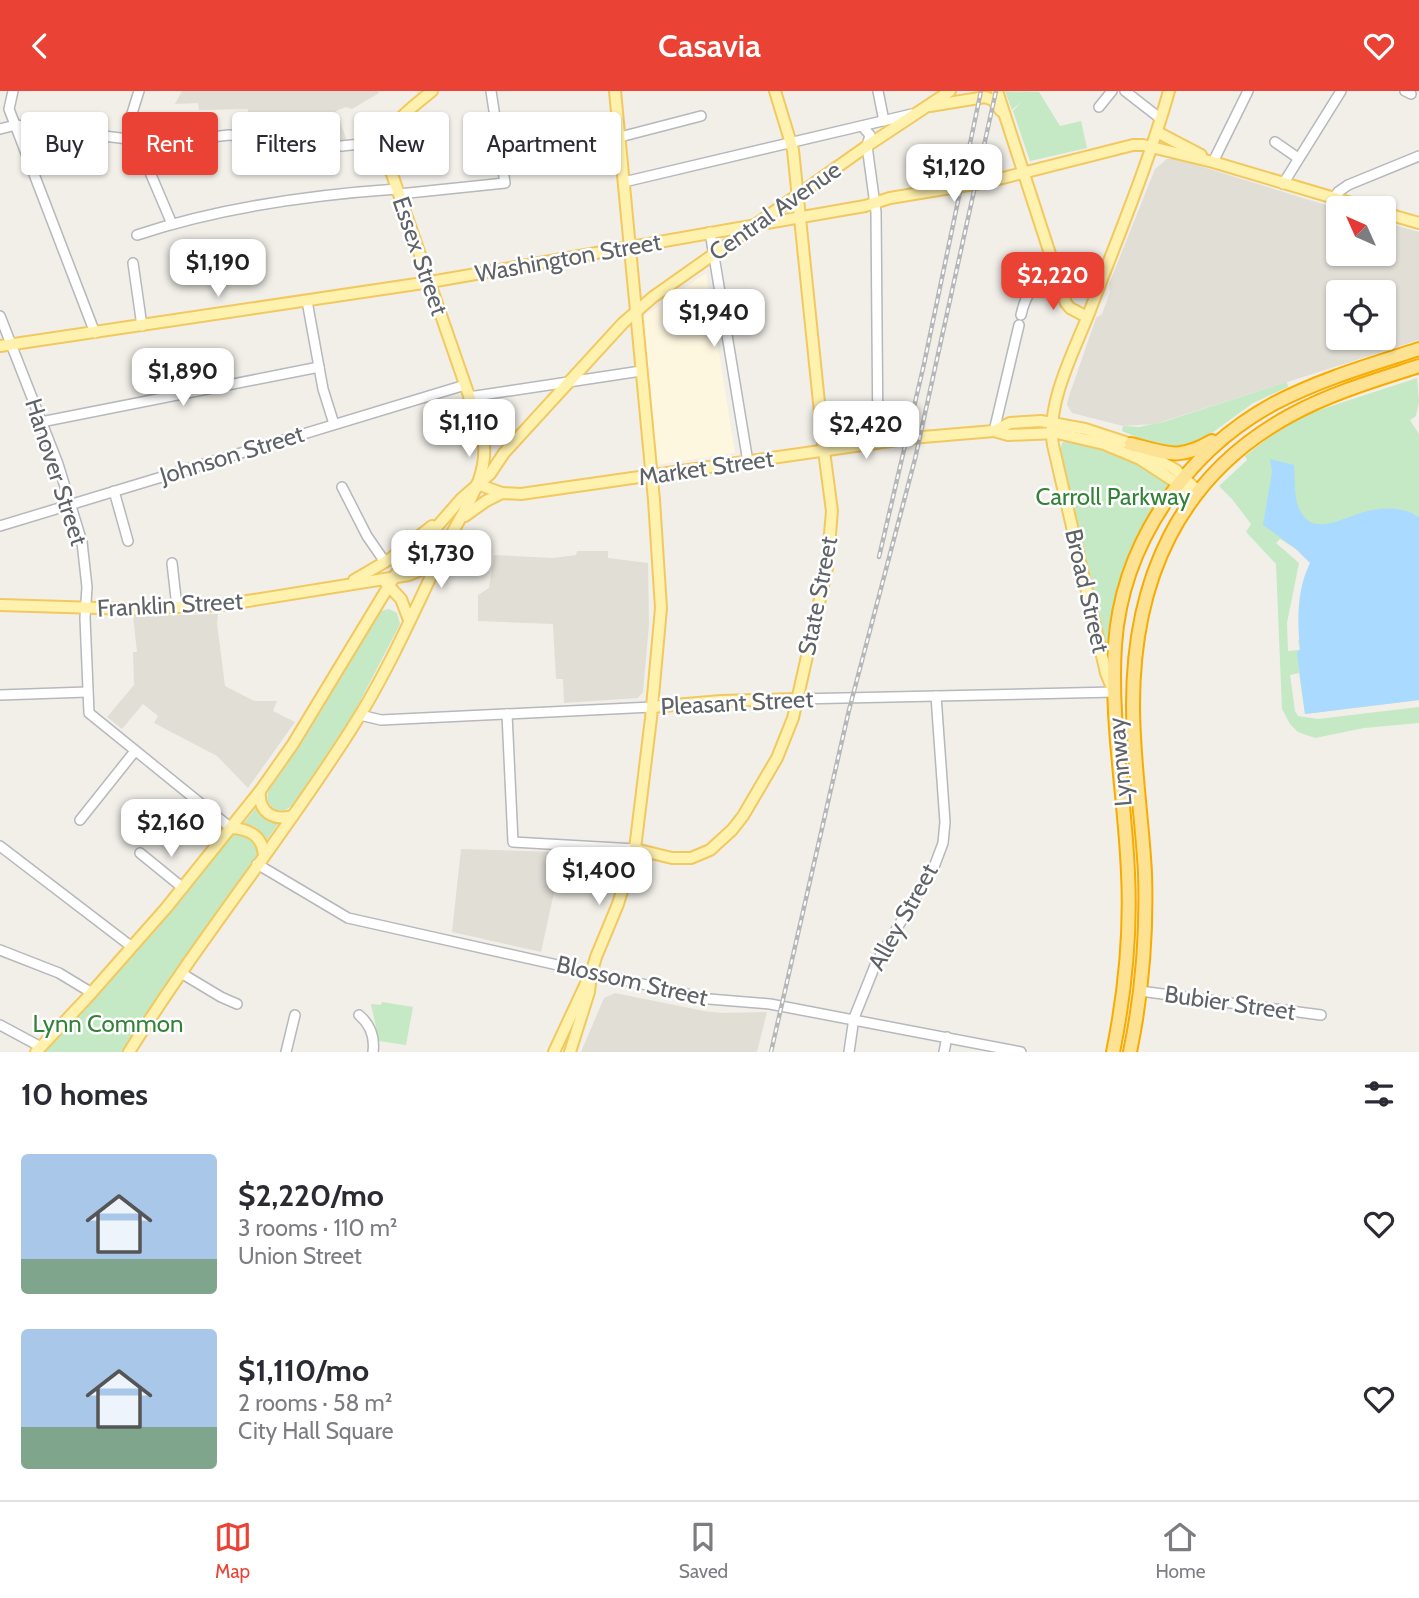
<!DOCTYPE html>
<meta charset="utf-8">
<style>
body{margin:0;font-family:Cabin,sans-serif;background:#f7f7f7;color:#2b2b33;height:100vh;display:flex;flex-direction:column;font-size:26px;white-space:nowrap}
*{box-sizing:border-box;margin:0}
p{font-size:23px;color:#7c7c81}
.icon{flex:none;width:38px;height:38px;fill:none;stroke:currentColor;stroke-width:2;stroke-linecap:round;stroke-linejoin:round}
.map{position:relative;height:961px;overflow:hidden}
.sheet{display:flex;flex-direction:column;background:#fff;flex:1}
.sheet>*{flex:none}
.guide{position:absolute;left:21px;top:21px;width:700px;height:63px;display:flex;gap:14px}
.needle{width:46px;rotate:315deg}
.controls{position:absolute;left:1326px;top:105px;display:grid;gap:14px}
.controls a{display:grid;place-items:center;width:70px;height:70px;border-radius:7px;background:#fff;box-shadow:0 2px 5px #0004;font-size:35px}
.price{position:absolute;translate:-50% -60px;padding:0 16px;border-radius:14px;background:#fff;color:#222;font-size:23px;line-height:46px;filter:drop-shadow(0 2px 4px #0008)}
.price::after{content:'';position:absolute;left:50%;top:42px;width:21px;height:16px;margin-left:-10px;background:inherit;clip-path:polygon(0 0,100% 0,50% 100%)}
.price.on{background:#ea4335;color:#fff}
ul{padding:0;list-style:none}
li{display:flex;align-items:center;gap:21px;height:175px;padding:0 21px}
li span{display:grid;place-items:center;flex:none;width:196px;height:140px;border-radius:7px;color:#555}
li>.icon{margin-inline-start:auto}
span .icon{width:84px;height:84px;fill:#fffc;stroke-width:1}
li b{font-size:30px}
h2{display:flex;justify-content:space-between;align-items:center;height:84px;padding:0 21px;font-size:30px}
.pill{padding:0 24px;border-radius:7px;background:#fff;box-shadow:0 2px 5px #0004;font-size:24px;line-height:63px}
.pill.on{background:#ea4335;color:#fff}
header{display:flex;justify-content:space-between;align-items:center;height:91px;padding:0 21px;background:#ea4335;color:#fff;font-size:32px;font-weight:600}
.dock{display:flex;justify-content:space-around;align-items:center;height:98px;border-top:2px solid #e1e1e2;background:#fff;font-size:19px;color:#7c7c81}
.dock a{display:grid;justify-items:center;gap:4px}
.dock .on{color:#ea4335}
.map>svg:first-child{display:block}
.commercial{fill:#fef7e0}
.education{fill:#e1ded6;fill-rule:evenodd}
.green{fill:#c5e8c5}
.water{fill:#aadaff}
.lines{fill:none;stroke-linecap:round;stroke-linejoin:round}
.minor-casing{stroke:#b5b8bc;stroke-width:12}
.major-casing{stroke:#f2c960;stroke-width:14}
.highway-casing{stroke:#f9ab00;stroke-width:16}
.minor{stroke:#fff;stroke-width:9}
.major{stroke:#fff2af;stroke-width:10}
.highway{stroke:#fde293;stroke-width:12}
.rail-casing{stroke:#b6b7b8;stroke-width:4.5}
.rail{stroke:#fff;stroke-width:2;stroke-dasharray:5;stroke-linecap:butt}
.labels{text-anchor:middle;stroke-width:5;stroke-linejoin:round;paint-order:stroke}
.street-label{font-size:24px;fill:#5f6368;stroke:#fff}
.park-label{font-size:24px;fill:#348238;stroke:#fff}
</style>
<header><svg class="icon" aria-label="back" viewBox="0 0 24 24"><path d="M15 5l-7 7 7 7"/></svg>Casavia<svg class="icon" aria-label="heart" viewBox="0 0 24 24"><path d="M12 20l-8-8c-3-5 5-10 8-4 3-6 11-1 8 4z"/></svg></header>
<div class="map">
<svg width="1419" height="961" viewBox="0 0 1419 961">
<rect width="100%" height="100%" fill="#f1efe8"/>
<polygon class="commercial" points="706,182 735,362 655,374 641,227"/>
<g class="education">
<polygon points="182,0 378,0 379,2 352,18 346,16 336,20 347,50 314,54 248,40 248,18 199,19 198,12 175,13"/>
<path d="M1167,68H1177L1339,118V163H1384V131L1419,141V249L1155,333L1123,335L1072,322L1067,314L1068,308L1096,227L1102,223L1110,201L1109,193L1155,78ZM1339,201H1384V247H1339Z"/>
<polygon points="577,460 608,460 608,467 648,472 649,534 643,601 638,607 564,612 563,588 556,588 553,533 478,530 478,504 489,497 494,464 553,467 576,464"/>
<polygon points="218,523 217,532 225,595 254,610 277,610 273,620 295,631 248,697 217,665 154,632 158,625 143,613 122,638 107,626 134,594 133,561 137,561 133,525"/>
<polygon points="461,758 558,761 555,797 541,861 452,841"/>
<polygon points="615,902 704,920 723,922 767,921 757,961 581,961 604,907"/>
</g>
<g class="green">
<polygon points="1005,0 1039,1 1060,35 1081,30 1087,57 1030,70 1013,20 1022,10 1012,19"/>
<polygon points="1417,287 1419,311 1416,325 1410,329 1419,343 1419,426 1415,423 1309,470 1296,458 1280,448 1276,452 1299,472 1287,532 1288,560 1300,559 1298,549 1419,609 1305,623 1299,582 1290,584 1295,620 1298,625 1318,628 1419,616 1419,632 1364,637 1315,647 1298,641 1290,633 1282,618 1276,473 1246,441 1251,433 1232,408 1219,395 1247,369 1245,365 1277,340 1307,323"/>
<polygon points="1287,291 1288,296 1253,312 1194,355 1167,359 1122,340 1123,335 1139,336 1163,331"/>
<path d="M1069,349C1100,356 1148,369 1168,393L1150,424L1109,579L1090,483L1060,361L1062,352Z"/>
<polygon points="389,518 397,522 400,533 353,624 293,714 284,720 274,719 267,710 268,701 303,650 381,520"/>
<polygon points="256,717 266,729 278,733 267,749 257,737 244,732"/>
<polygon points="236,742 250,744 258,757 257,764 160,904 123,961 42,961 160,832 229,747"/>
<polygon points="382,911 413,916 406,954 379,950 371,913 381,914"/>
</g>
<path class="water" d="M1270,368L1294,374C1295,386 1294,400 1297,412C1308,448 1338,429 1361,422C1379,416 1403,415 1419,426V609L1305,623L1297,562L1300,558C1297,529 1297,498 1310,472L1296,458L1263,434L1272,381Z"/>
<g class="lines">
<g class="minor-casing">
<g id="minor">
<polyline points="13,0 9,18 95,242"/>
<polyline points="139,0 129,32 172,133"/>
<polyline points="878,0 884,30"/>
<polyline points="1125,0 1161,28"/>
<polyline points="1405,0 1411,3"/>
<polyline points="1099,16 1112,0"/>
<polyline points="862,35 870,44 867,55 876,121 878,352"/>
<polyline points="0,38 16,34 136,49 167,51 229,44 254,46 313,58 370,52 385,56"/>
<polyline points="620,46 701,25"/>
<polyline points="1275,51 1298,67"/>
<polyline points="1213,71 1248,0"/>
<polyline points="624,91 912,23"/>
<polyline points="1283,93 1341,0"/>
<polyline points="399,103 505,92 491,0"/>
<polyline points="1334,107 1338,101 1348,94 1419,65"/>
<polyline points="710,141 748,371"/>
<path d="M137,144C221,116 309,104 397,98"/>
<polyline points="133,172 142,235"/>
<polyline points="307,210 323,298 334,333"/>
<path d="M1021,224C1026,201 1034,192 1057,184"/>
<polyline points="0,225 58,373 82,451 87,496 85,527 89,622 231,737"/>
<polyline points="469,306 641,280"/>
<polyline points="41,331 319,276"/>
<polyline points="994,340 1019,234"/>
<polyline points="342,396 367,445 385,471"/>
<polyline points="114,400 128,450"/>
<polyline points="0,435 465,294"/>
<polyline points="172,472 177,516"/>
<polyline points="0,604 87,601"/>
<polyline points="797,608 1115,601"/>
<polyline points="507,623 513,751 635,758"/>
<polyline points="360,624 381,629 652,616"/>
<polyline points="80,729 135,660"/>
<polyline points="0,755 132,856"/>
<polyline points="140,762 183,797"/>
<polyline points="257,773 348,827 709,908 770,913 1021,961"/>
<polyline points="0,859 59,882 92,902"/>
<polyline points="181,882 221,906 237,913"/>
<polyline points="1140,900 1321,924"/>
<path d="M359,924C371,934 375,946 373,961"/>
<polyline points="0,934 41,956"/>
<polyline points="286,961 295,924"/>
<polyline points="849,961 854,927 876,872 934,776 943,752 945,731 936,605"/>
<polyline points="944,961 947,946"/>
</g>
</g>
<g class="major-casing">
<g id="major">
<polyline points="997,0 1066,212 1070,217 1087,226"/>
<polyline points="930,15 985,6 993,9 1001,20"/>
<polyline points="1157,41 1201,64"/>
<polyline points="1384,122 1419,132"/>
<polyline points="0,255 430,191 865,115 890,107 987,91 1133,54 1143,54 1213,71 1368,117"/>
<polyline points="994,340 1008,344 1057,342 1104,353 1140,368 1186,398 1199,401"/>
<polyline points="477,393 502,402 521,403 911,347 994,340 1010,332 1041,330 1085,338 1131,353 1176,379 1199,401"/>
<polyline points="465,425 486,410 502,402"/>
<polyline points="354,489 390,468 432,435"/>
<polyline points="385,491 401,508 409,529"/>
<polyline points="0,514 131,518 223,514 409,484 423,478 437,466"/>
<path d="M1113,599L1106,582L1053,354C1046,313 1074,260 1089,222C1117,148 1148,75 1169,0"/>
<polyline points="652,616 721,610 797,608"/>
<path d="M260,700C258,721 273,730 292,725"/>
<path d="M231,737C249,738 262,744 264,764"/>
<polyline points="635,758 672,767 691,767 710,759 732,739 743,725 777,667 793,627 827,477 832,420 824,360 793,59 775,0"/>
<polyline points="36,961 86,908 167,816 260,700 293,653 396,483 461,408 490,383 504,362 623,232 653,206 867,55 950,0"/>
<path d="M129,961C198,850 282,748 352,637C388,581 415,518 444,458C461,421 491,388 483,345L385,63C384,34 412,17 432,0"/>
<polyline points="554,961 588,888"/>
<polyline points="570,961 589,901 591,883 596,866 618,813 635,758 651,627 661,517 654,409 615,0"/>
</g>
</g>
<g class="highway-casing">
<g id="highway">
<path d="M1131,353C1168,362 1177,370 1212,350"/>
<path d="M1113,961C1125,902 1131,842 1128,782C1125,706 1110,630 1115,554C1122,452 1186,360 1275,312C1321,288 1370,274 1419,258"/>
<path d="M1130,961C1142,903 1147,842 1145,782C1142,726 1133,670 1133,614C1133,490 1178,385 1291,324C1331,302 1376,289 1419,275"/>
</g>
</g>
<use href="#minor" class="minor"/>
<use href="#major" class="major"/>
<use href="#highway" class="highway"/>
<g class="rail-casing">
<g id="rail">
<polyline points="879,466 924,273 981,0"/>
<polyline points="771,961 849,619 915,368 996,0"/>
</g>
</g>
<use href="#rail" class="rail"/>
</g>
<g class="labels">
<g class="street-label">
<text transform="translate(775 120) rotate(-35)" y="8">Central Avenue</text>
<text transform="translate(420 165) rotate(71)" y="8">Essex Street</text>
<text transform="translate(568 167) rotate(-10)" y="8">Washington Street</text>
<text transform="translate(232 364) rotate(-17)" y="8">Johnson Street</text>
<text transform="translate(706 377) rotate(-8)" y="8">Market Street</text>
<text transform="translate(56 381) rotate(72)" y="8">Hanover Street</text>
<text transform="translate(1087 500) rotate(77)" y="8">Broad Street</text>
<text transform="translate(818 505) rotate(-79)" y="8">State Street</text>
<text transform="translate(170 514) rotate(-3)" y="8">Franklin Street</text>
<text transform="translate(737 612) rotate(-3)" y="8">Pleasant Street</text>
<text transform="translate(1120 671) rotate(-95)" y="8">Lynnway</text>
<text transform="translate(903 826) rotate(-61)" y="8">Alley Street</text>
<text transform="translate(632 890) rotate(13)" y="8">Blossom Street</text>
<text transform="translate(1230 912) rotate(8)" y="8">Bubier Street</text>
</g>
<g class="park-label">
<text x="1113" y="414">Carroll Parkway</text>
<text x="108" y="941">Lynn Common</text>
</g>
</g>
</svg>
<div class="controls">
<a><svg class="needle" viewBox="-14 -14 28 28"><path d="M0-13l5 13h-10z" fill="#e53935"/><path d="M0 13l5-13h-10z" fill="#7c7c81"/></svg></a>
<a><svg class="icon" aria-label="locate" viewBox="0 0 24 24"><circle cx="12" cy="12" r="6"/><path d="M12 2v4M12 18v4M2 12h4M18 12h4"/></svg></a>
</div>
<b class="price" style="left:954px;top:113px">$1,120</b>
<b class="price" style="left:218px;top:208px">$1,190</b>
<b class="price on" style="left:1053px;top:221px">$2,220</b>
<b class="price" style="left:714px;top:258px">$1,940</b>
<b class="price" style="left:183px;top:317px">$1,890</b>
<b class="price" style="left:469px;top:368px">$1,110</b>
<b class="price" style="left:866px;top:370px">$2,420</b>
<b class="price" style="left:441px;top:499px">$1,730</b>
<b class="price" style="left:171px;top:768px">$2,160</b>
<b class="price" style="left:599px;top:816px">$1,400</b>
<div class="guide">
<a class="pill">Buy</a>
<a class="pill on">Rent</a>
<a class="pill">Filters</a>
<a class="pill">New</a>
<a class="pill">Apartment</a>
</div>
</div>
<section class="sheet">
<h2>10 homes<svg class="icon" aria-label="filters" viewBox="0 0 24 24"><path d="M4 7h16M4 17h16"/><circle cx="9" cy="7" r="2"/><circle cx="15" cy="17" r="2"/></svg></h2>
<ul>
<li><span style="background:linear-gradient(#a9c7e8 75%,#7fa58c 0)"><svg class="icon" aria-label="home" viewBox="0 0 24 24"><path d="M3 11l9-7 9 7M6 9v11h12V9"/></svg></span><div><b>$2,220/mo</b><p>3 rooms · 110 m²</p><p>Union Street</p></div><svg class="icon" aria-label="heart" viewBox="0 0 24 24"><path d="M12 20l-8-8c-3-5 5-10 8-4 3-6 11-1 8 4z"/></svg></li>
<li><span style="background:linear-gradient(#a9c7e8 70%,#7fa58c 0)"><svg class="icon" aria-label="home" viewBox="0 0 24 24"><path d="M3 11l9-7 9 7M6 9v11h12V9"/></svg></span><div><b>$1,110/mo</b><p>2 rooms · 58 m²</p><p>City Hall Square</p></div><svg class="icon" aria-label="heart" viewBox="0 0 24 24"><path d="M12 20l-8-8c-3-5 5-10 8-4 3-6 11-1 8 4z"/></svg></li>
</ul>
</section>
<nav class="dock">
<a class="on"><svg class="icon" aria-label="map" viewBox="0 0 24 24"><path d="M3 6l6-2 6 2 6-2v14l-6 2-6-2-6 2zM9 4v14M15 6v14"/></svg>Map</a>
<a><svg class="icon" aria-label="saved" viewBox="0 0 24 24"><path d="M7 4h10v16l-5-4-5 4z"/></svg>Saved</a>
<a><svg class="icon" aria-label="home" viewBox="0 0 24 24"><path d="M3 11l9-7 9 7M6 9v11h12V9"/></svg>Home</a>
</nav>
